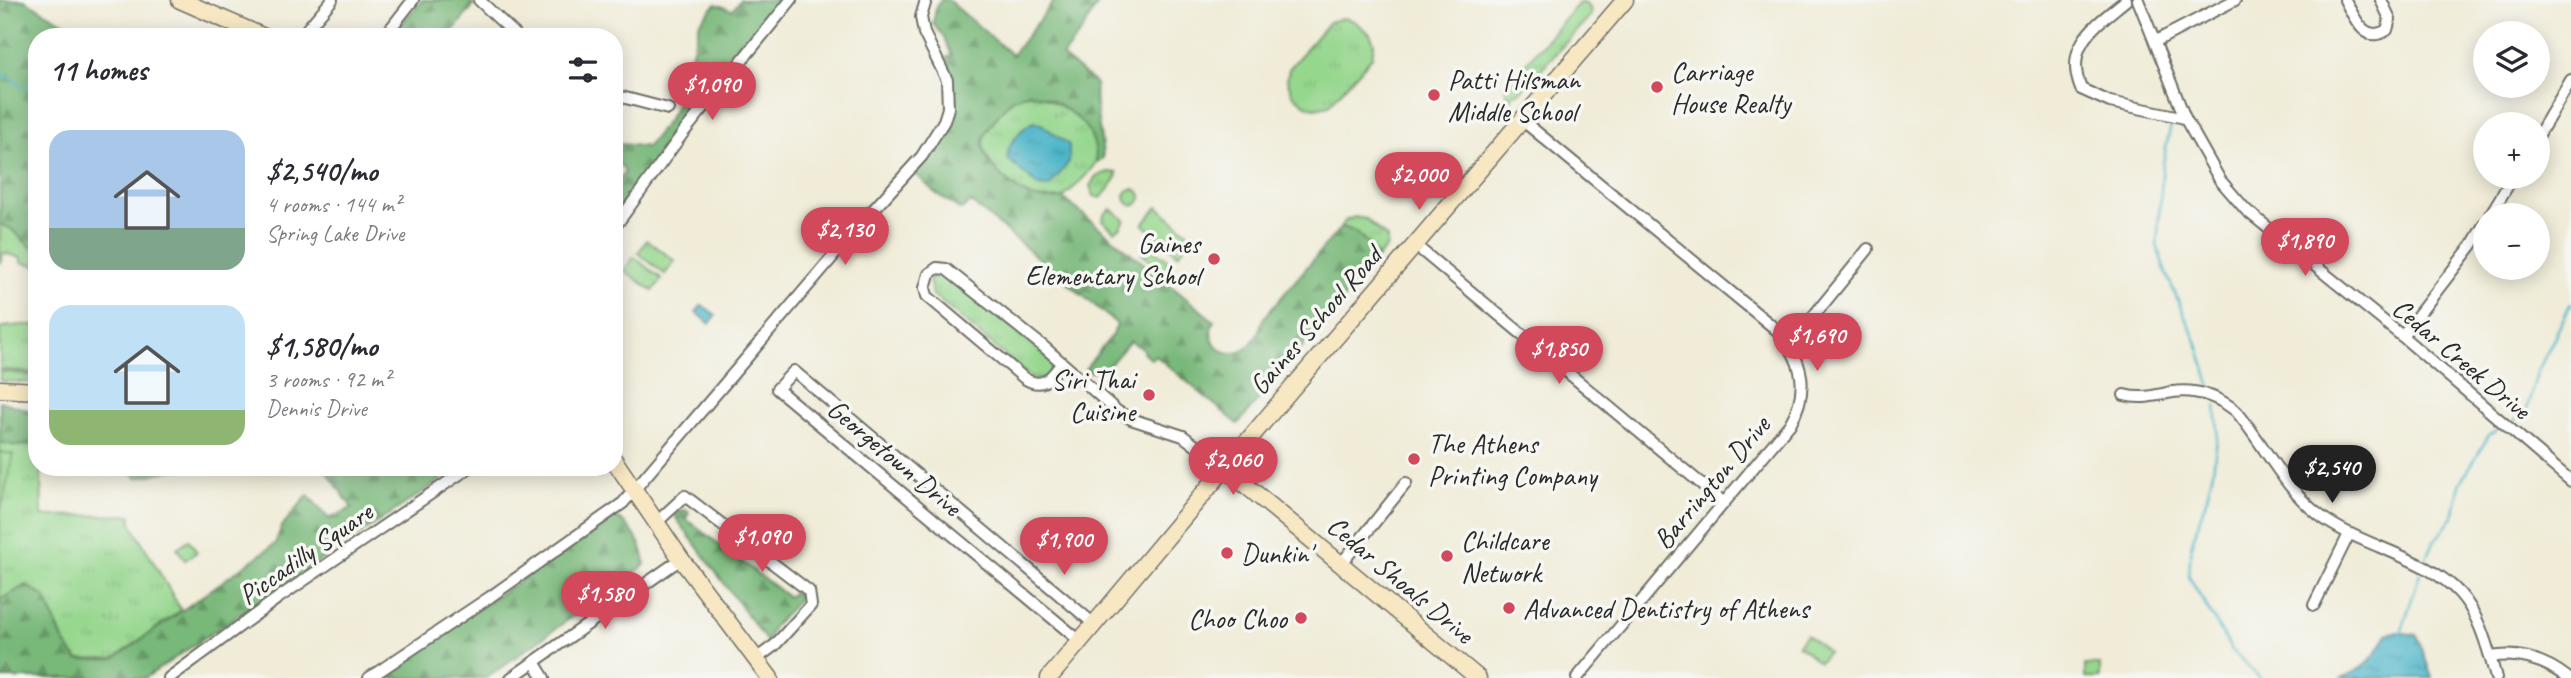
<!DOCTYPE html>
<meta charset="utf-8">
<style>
body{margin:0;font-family:Caveat,sans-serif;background:#f7f7f7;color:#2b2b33;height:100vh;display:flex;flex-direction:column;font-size:26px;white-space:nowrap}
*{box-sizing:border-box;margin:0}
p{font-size:23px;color:#7c7c81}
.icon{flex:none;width:38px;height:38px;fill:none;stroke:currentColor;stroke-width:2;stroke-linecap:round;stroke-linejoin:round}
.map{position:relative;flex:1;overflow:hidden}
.side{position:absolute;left:28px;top:28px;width:595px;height:448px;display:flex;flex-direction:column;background:#fff;border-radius:28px;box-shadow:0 4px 18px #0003}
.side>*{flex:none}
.tools{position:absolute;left:2473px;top:21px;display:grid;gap:14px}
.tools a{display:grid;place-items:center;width:77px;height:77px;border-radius:50%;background:#fff;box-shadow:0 4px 18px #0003;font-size:35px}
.price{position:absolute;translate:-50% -60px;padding:0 16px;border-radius:24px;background:#d1495b;color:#fff;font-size:23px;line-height:46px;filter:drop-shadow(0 2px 4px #0008)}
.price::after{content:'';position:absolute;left:50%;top:42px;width:21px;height:16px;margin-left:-10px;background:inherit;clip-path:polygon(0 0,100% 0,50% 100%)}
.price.on{background:#222;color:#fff}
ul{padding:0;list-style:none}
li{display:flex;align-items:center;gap:21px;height:175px;padding:0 21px}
li span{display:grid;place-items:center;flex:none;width:196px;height:140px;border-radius:21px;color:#555}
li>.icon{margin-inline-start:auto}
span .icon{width:84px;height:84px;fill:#fffc;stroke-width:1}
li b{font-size:30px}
h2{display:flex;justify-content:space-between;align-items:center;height:84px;padding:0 21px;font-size:30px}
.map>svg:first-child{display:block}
.grass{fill:url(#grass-tufts);stroke:#60815c;stroke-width:2}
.forest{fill:url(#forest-firs);stroke:#527252;stroke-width:2}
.pitch{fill:#96d78e;stroke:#60815c;stroke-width:2}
.water{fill:url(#water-ripples);stroke:#3a707a;stroke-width:2}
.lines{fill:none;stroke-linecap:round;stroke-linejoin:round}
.stream{stroke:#4ab4c8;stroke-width:2.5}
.street-casing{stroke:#706f68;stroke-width:14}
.secondary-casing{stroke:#706f68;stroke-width:19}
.street{stroke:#fff;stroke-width:10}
.secondary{stroke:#f7e8c3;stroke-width:16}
.poi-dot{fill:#d1495b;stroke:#f6f6f2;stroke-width:2.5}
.labels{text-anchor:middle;stroke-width:7;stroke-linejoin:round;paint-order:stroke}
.poi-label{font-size:28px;fill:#2b2b2b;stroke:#f6f6f2;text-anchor:start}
.street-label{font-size:28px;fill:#2b2b2b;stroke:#f6f6f2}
</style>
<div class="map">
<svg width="2571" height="678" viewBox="0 0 2571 678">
<defs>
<pattern id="grass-tufts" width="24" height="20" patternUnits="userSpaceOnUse" patternTransform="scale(1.75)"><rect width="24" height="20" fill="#96d78e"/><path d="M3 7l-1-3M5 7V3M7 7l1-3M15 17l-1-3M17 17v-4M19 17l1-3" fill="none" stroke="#81b97b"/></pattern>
<pattern id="forest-firs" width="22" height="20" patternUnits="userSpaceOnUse" patternTransform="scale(1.75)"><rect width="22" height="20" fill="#78b879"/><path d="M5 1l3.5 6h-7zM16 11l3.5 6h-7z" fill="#639663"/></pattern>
<pattern id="water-ripples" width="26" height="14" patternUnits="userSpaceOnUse" patternTransform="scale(1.75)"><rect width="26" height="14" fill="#4ab4c8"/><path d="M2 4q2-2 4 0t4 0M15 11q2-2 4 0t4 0" fill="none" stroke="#3e93a3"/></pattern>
</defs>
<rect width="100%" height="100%" fill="#f6f6f2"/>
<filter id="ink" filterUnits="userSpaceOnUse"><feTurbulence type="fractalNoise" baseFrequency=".0143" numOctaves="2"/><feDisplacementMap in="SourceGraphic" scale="14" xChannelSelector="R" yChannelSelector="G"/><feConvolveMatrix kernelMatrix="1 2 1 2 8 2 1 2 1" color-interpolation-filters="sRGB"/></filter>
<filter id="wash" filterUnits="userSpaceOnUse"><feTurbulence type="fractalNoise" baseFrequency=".00686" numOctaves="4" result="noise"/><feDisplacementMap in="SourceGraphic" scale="28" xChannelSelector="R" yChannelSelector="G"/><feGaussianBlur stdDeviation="1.57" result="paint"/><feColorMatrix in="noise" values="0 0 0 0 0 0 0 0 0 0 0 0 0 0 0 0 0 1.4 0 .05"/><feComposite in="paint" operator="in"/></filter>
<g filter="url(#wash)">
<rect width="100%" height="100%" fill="#f0ecd8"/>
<g class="grass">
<polygon points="1583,2 1590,8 1591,15 1520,92 1512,95 1512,99 1508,97 1505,87 1578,4"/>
<polygon points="1344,18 1354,21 1370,34 1374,43 1372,57 1329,105 1315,108 1306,105 1293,95 1287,80 1289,69 1329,22"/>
<path d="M1034,93C1058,102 1106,129 1096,161C1093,171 1071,190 1063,198C1054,198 1044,200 1036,198C1019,194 984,165 983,147C982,134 992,124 999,114C1009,100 1016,94 1034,93Z"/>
<polygon points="1108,172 1117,173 1116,179 1101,198 1094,196 1090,186 1096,176"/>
<circle cx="1133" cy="197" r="8"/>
<polygon points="1111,209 1125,220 1120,228 1114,231 1102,220 1104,215"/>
<path d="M1354,217L1366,219L1387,238V246L1377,258C1370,243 1357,230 1341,227L1346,220Z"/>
<polygon points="0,224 10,228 37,252 37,266 21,262 22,258 3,253 0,264"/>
<polygon points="1149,247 1167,259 1168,266 1163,272 1142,254"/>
<polygon points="935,273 950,274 1053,362 1054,367 1044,379 1034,380 932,294 929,280"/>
<polygon points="22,325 37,325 37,374 0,369 0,330 4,327"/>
<polygon points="0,371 37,376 37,383 0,381"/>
<polygon points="36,427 37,467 41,467 42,516 131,515 131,523 181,610 114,659 78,660 63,640 45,597 1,599 0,603 0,442 17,446 30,444"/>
<polygon points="189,540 197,552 185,560 177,548"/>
</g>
<g class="forest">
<polygon points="0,0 24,0 89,37 37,37 37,252 10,228 0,224"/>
<polygon points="422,0 467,0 474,5 453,31 457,37 390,37"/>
<polygon points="740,0 789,0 731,63 670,138 614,221 614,186 625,172 614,157 614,143 647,147 668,120 685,89 680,70 691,56 700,22 716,4 732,10"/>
<path d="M941,0H948L1012,55L1055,0H1100L1080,34L1062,56L1096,84C1093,108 1102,133 1103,158L1096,163C1097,141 1088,126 1071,113C1043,92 1021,83 999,114C994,121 987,129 984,137C977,160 1016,194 1036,198C1044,200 1054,198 1063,198L1214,321C1199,348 1247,378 1263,319L1341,227C1357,230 1370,243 1377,258L1238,424L1155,355L1151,359L1143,352V349L1130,341L1104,371L1090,372L1085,369L1113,334L1117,324L971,202L961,210L934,192L913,171C948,132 966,112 942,60L952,55L942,34L933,24L936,8Z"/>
<polygon points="0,401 34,412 36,427 31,444 17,446 0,442"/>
<polygon points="130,467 186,467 136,478"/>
<polygon points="324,467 460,467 145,678 0,678 1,599 26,585 45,597 63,640 77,660 114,659 275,544 282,526 308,495 329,519 352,508"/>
<polygon points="679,510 686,510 689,513 686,519 788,597 794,592 799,596 797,602 773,627 767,642 674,515"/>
<path d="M615,517C632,526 644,546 645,565L486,678H374Z"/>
</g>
<g class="pitch">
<polygon points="1158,207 1193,237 1178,254 1143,224"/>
<polygon points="647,240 675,261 665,274 638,253"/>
<polygon points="634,257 662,279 653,291 624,270"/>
<polygon points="0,452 13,454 0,515"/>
<polygon points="1806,634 1828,652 1819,662 1798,645"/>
<rect x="2085" y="665" width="15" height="13"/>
</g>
<g class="water">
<path d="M1034,122L1041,124L1069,145V162L1049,187L1038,186L1008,159C1005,146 1023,126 1034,122Z"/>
<polygon points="702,305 716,315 710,324 696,312"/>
<path d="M2397,632L2417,635L2432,678H2341C2366,669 2374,658 2387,634Z"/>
</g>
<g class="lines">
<g class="stream">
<polyline points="0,72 26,88 37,90"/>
<polyline points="2171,124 2163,163 2157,245 2165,271 2199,348 2211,388"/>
<polyline points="2216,406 2218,431 2213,471 2207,497 2191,546 2189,577 2231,649 2260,678"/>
<polyline points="2514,421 2525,415 2537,373 2571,303"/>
<polyline points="2426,558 2432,544 2453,517 2460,484 2489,435 2498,430"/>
<polyline points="2401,633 2420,573"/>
</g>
</g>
</g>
<g filter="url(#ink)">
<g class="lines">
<g class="street-casing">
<g id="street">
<polyline points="479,0 518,37"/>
<path d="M2126,0C2096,25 2063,45 2081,89L2110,102L2185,118"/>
<polyline points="2138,0 2185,118 2220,180 2246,210 2402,336 2571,481"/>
<path d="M2345,0C2354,16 2364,45 2387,30L2390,19L2381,0"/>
<polyline points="300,37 332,0"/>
<polyline points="384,37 413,0"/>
<polyline points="2156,41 2235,0"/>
<polyline points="614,95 668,109"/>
<path d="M1522,120L1778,331C1803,361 1810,389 1790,424L1577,678"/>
<polyline points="2538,136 2571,80"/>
<polyline points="2490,215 2513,177"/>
<polyline points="614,228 683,133 791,0"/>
<polyline points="1415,245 1723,502"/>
<polyline points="2402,336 2472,245 2485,223"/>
<polyline points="1790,345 1868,249"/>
<path d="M1062,363C1050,378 1043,390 1024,378L927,296L925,288L929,274L937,268L946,269L1044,347L1117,411L1131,419L1183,436L1225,468"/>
<path d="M2124,395C2142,400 2155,395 2173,392C2197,389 2218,397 2236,411C2265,445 2283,487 2319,515C2337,529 2359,538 2380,547C2460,580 2474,594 2496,678"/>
<polyline points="657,522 685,496 809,591 811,605 775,645 756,659"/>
<polyline points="1341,564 1406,483"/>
<polyline points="2314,605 2349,534"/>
<polyline points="1080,641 777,389 794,371 1094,624"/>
<path d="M2491,657C2520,652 2545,660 2568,678"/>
<polyline points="534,662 544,678"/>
<polyline points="169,678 278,598 470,467"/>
<polyline points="369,678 490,597 623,503 865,219 922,156 944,121 948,108 947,80 924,33 921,17 926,0"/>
<polyline points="511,678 681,559"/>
</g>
</g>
<g class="secondary-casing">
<g id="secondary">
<polyline points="180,0 264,37"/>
<polyline points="0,389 37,391"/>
<polyline points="614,460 681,559 770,678"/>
<polyline points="1225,468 1478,678"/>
<polyline points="1049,678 1276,407 1625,0"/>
</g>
</g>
<use href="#street" class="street"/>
<use href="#secondary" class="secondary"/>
</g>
</g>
<g class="poi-dot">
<circle cx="1657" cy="87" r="7"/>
<circle cx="1434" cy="95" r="7"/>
<circle cx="1214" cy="259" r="7"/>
<circle cx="1149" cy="395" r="7"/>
<circle cx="1414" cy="459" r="7"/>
<circle cx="1227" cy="553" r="7"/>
<circle cx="1447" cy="556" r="7"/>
<circle cx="1509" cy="608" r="7"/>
<circle cx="1301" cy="618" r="7"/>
</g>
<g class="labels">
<g class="poi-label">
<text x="1671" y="81">Carriage<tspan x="1671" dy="32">House Realty</tspan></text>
<text x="1448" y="89">Patti Hilsman<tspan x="1448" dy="32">Middle School</tspan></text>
<text x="1200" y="253" text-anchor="end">Gaines<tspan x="1200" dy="32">Elementary School</tspan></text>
<text x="1135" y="389" text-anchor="end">Siri Thai<tspan x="1135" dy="32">Cuisine</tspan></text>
<text x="1428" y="453">The Athens<tspan x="1428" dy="32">Printing Company</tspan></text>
<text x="1461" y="550">Childcare<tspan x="1461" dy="32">Network</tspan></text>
<text x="1241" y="563">Dunkin'</text>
<text x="1523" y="618">Advanced Dentistry of Athens</text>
<text x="1287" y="628" text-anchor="end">Choo Choo</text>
</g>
<g class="street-label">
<text transform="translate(1315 320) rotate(-49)" y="10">Gaines School Road</text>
<text transform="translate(2462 358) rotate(40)" y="10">Cedar Creek Drive</text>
<text transform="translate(895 457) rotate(40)" y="10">Georgetown Drive</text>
<text transform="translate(1711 482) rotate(-50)" y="10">Barrington Drive</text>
<text transform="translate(305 553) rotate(-35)" y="10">Piccadilly Square</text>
<text transform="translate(1401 579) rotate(40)" y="10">Cedar Shoals Drive</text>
</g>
</g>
</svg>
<div class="tools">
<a><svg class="icon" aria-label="layers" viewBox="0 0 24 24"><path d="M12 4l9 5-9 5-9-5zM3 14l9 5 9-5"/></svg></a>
<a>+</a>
<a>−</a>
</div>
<b class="price" style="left:712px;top:122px">$1,090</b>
<b class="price" style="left:1419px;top:212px">$2,000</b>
<b class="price" style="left:845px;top:267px">$2,130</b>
<b class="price" style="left:2305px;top:278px">$1,890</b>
<b class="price" style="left:1817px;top:373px">$1,690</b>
<b class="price" style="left:1559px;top:386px">$1,850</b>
<b class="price" style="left:1233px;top:497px">$2,060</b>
<b class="price on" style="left:2332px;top:505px">$2,540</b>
<b class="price" style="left:762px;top:574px">$1,090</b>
<b class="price" style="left:1064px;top:577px">$1,900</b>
<b class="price" style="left:605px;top:631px">$1,580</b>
<section class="side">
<h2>11 homes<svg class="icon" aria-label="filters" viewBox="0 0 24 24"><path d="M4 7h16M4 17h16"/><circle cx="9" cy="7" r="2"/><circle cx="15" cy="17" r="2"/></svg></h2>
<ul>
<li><span style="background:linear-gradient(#a9c7e8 70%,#7fa58c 0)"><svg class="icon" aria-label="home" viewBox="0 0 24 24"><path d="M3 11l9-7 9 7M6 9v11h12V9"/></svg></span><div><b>$2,540/mo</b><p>4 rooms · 144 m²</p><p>Spring Lake Drive</p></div></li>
<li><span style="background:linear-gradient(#bfe0f5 75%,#8fb573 0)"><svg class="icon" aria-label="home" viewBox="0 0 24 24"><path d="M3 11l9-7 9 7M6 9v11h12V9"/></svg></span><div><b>$1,580/mo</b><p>3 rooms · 92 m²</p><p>Dennis Drive</p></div></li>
</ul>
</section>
</div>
